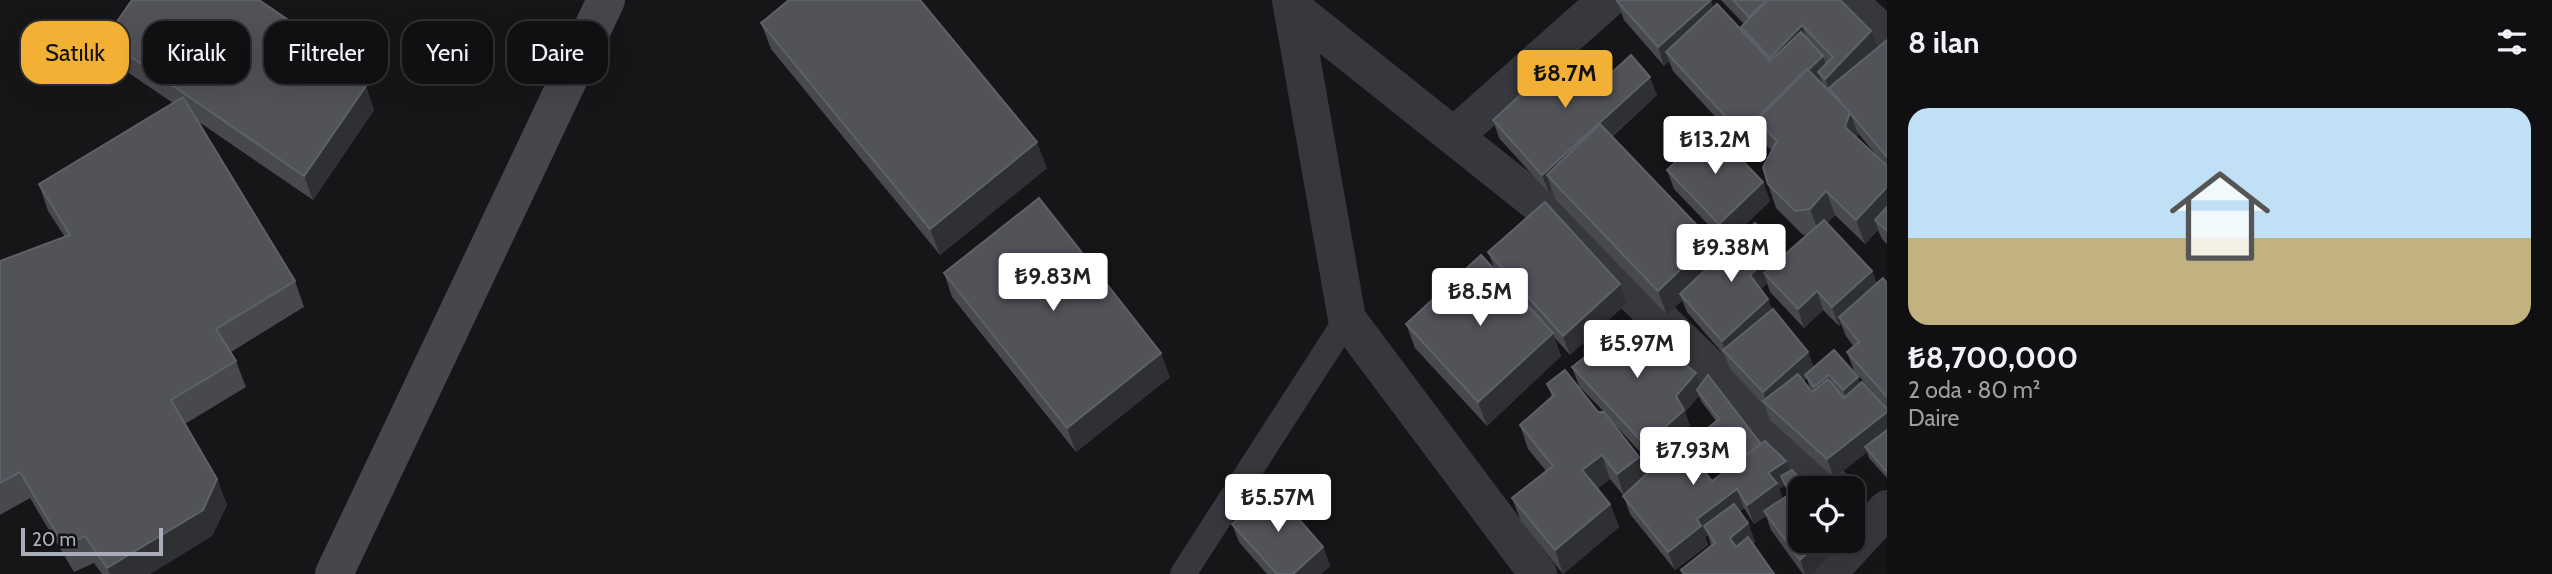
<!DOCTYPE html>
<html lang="tr">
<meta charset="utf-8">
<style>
body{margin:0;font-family:Cabin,sans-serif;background:#1e1e20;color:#f1f3f6;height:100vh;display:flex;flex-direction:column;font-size:26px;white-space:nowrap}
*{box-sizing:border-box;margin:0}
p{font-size:23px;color:#9c9d9f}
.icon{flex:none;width:38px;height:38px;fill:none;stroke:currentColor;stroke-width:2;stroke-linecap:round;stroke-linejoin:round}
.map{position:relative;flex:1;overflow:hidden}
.details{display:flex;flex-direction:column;background:#101012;width:665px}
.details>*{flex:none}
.banner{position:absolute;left:21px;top:21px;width:665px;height:63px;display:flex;gap:14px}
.buttons{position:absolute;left:1788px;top:476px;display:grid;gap:14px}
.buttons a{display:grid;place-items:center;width:77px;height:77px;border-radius:14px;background:#101012;box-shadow:0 7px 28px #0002,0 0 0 2px #303032;font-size:35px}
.scale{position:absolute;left:21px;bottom:18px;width:142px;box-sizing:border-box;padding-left:7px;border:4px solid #a8adb8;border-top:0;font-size:19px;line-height:24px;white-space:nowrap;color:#a8adb8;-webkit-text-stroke:5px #111113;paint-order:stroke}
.price{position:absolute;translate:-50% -60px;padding:0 16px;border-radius:7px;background:#fff;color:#222;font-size:23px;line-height:46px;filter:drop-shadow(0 2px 4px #0008)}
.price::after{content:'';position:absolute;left:50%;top:42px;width:21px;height:16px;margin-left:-10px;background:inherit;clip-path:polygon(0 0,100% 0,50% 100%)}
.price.selected{background:#f2b134;color:#111}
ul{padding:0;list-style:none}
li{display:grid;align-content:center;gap:14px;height:371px;padding:0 21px}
li span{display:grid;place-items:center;height:217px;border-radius:21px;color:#555}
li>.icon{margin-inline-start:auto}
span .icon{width:126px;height:126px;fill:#fffc;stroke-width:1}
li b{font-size:30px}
h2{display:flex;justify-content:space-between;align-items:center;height:84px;padding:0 21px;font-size:30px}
.pill{padding:0 24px;border-radius:21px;background:#101012;box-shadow:0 7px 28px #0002,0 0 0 2px #303032;font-size:24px;line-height:63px}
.pill.selected{background:#f2b134;color:#111}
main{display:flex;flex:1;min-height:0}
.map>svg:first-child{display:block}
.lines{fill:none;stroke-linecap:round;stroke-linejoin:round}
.lane{stroke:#37383d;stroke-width:26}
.street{stroke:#37383d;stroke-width:38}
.secondary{stroke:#45474d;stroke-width:38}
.wall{fill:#47494d;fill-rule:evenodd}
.shaded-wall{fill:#2f3033}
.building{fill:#525359;stroke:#5f6168;stroke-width:2}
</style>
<main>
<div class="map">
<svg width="1887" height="574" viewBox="0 0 1887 574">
<rect width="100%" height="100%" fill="#161618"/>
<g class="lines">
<polyline class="lane" points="1183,574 1347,319"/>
<g class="street">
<polyline points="1291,0 1347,319 1538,574"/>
<polyline points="1847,0 1887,37"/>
<polyline points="1294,9 1549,212 1834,488"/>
<polyline points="1454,136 1607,0"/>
<polyline points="1827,574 1887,509"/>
</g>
<polyline class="secondary" points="334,574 606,0"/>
</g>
<g class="wall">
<path d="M1721,0H1840L1877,48L1887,40V244L1882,239L1878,230L1865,244L1835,215L1827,223L1872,271L1877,284L1887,283V408L1854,371L1847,352L1854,347L1846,336L1841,324L1839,326L1823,310L1804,328L1770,292L1767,283L1761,289L1768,299L1772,310L1808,352L1814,368L1860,383L1887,409V478L1869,458L1867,452L1834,478L1770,420L1765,406L1730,369L1725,356L1687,312L1682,300L1667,315L1555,199L1552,190L1549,193L1499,138L1493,120L1594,89L1657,95L1612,137L1718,258L1778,248L1781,258L1809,234L1803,235L1776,208L1768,184L1772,151L1765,144L1763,138L1748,152L1673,71L1669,61L1664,66L1624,20L1617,1L1713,8L1742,31L1741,27L1744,24ZM1857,132L1881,161L1857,139L1858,135ZM1807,378L1809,386L1813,391L1812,392L1804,381Z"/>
<polygon points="761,23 1047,168 940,255 771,49"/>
<polygon points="105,39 325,45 331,62 366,86 374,110 313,200 196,120 295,281 304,307 231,352 236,361 246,387 185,424 217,479 227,505 212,536 150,574 102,574 94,563 74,572 30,498 0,515 0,261 65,237 48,211 39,184 173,103 114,63"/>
<polygon points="1667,170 1763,182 1770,201 1726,243 1674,189"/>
<polygon points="1488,252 1620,284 1627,303 1570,355 1554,337 1561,356 1487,426 1415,348 1406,324 1495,270"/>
<polygon points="944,273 1170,377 1076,452 952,297"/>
<path d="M1572,367L1696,373L1700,386L1761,444L1786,461L1789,472L1801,541H1843L1812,574H1803L1771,530L1766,516L1754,524L1744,508L1740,511L1748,523L1755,542L1753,544L1774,574H1683L1681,570L1711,545L1708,535L1705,537L1708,545L1675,570L1630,514L1623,495L1610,479L1598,488L1610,504L1619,527L1563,574L1521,521L1512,498L1546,471L1528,449L1520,425L1552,397L1547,384L1598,412H1604L1579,386ZM1699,396L1701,401L1716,421L1698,436L1701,447L1716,464L1733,453L1739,461L1712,481L1679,439L1691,429L1685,412ZM1606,415L1642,454H1641L1648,473L1645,475L1639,457ZM1785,485L1788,495L1783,499L1779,489Z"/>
<polygon points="1232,524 1323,547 1330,566 1321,574 1267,574 1239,542"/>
</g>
<g class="shaded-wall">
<polygon points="1711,0 1717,19 1666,52 1669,61 1664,66 1658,47"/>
<polygon points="1802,25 1809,44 1776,77 1770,58"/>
<polygon points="1871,31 1878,50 1829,88 1833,97 1832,97 1825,79 1818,72 1822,82 1769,132 1757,120 1763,138 1748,152 1741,133 1823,56 1829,74"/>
<polygon points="325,45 333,69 319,54"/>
<polygon points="1650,77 1657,95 1557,186 1547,175 1552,190 1549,193 1542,175"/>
<polygon points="366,86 374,110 313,200 304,176"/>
<polygon points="1850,112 1858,135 1854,151 1845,127"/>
<polygon points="1037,142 1047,168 940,255 930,229"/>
<polygon points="1763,182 1770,201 1726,243 1719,224"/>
<polygon points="1887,187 1887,220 1875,220 1878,230 1865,244 1856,220"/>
<polygon points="1826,191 1835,215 1819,232 1810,209"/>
<polygon points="1711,240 1720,264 1680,294 1682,300 1667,315 1658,291"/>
<polygon points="1778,248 1784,267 1764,273 1767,283 1756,293 1750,275"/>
<polygon points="1872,271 1879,290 1839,317 1841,324 1839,326 1832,307"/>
<polygon points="1620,284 1627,303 1570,355 1563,336"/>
<polygon points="1817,291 1823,310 1804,328 1798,309"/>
<polygon points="1768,299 1775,317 1726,354 1722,341"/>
<polygon points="1553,333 1561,356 1487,426 1478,402"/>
<polygon points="1808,352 1815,371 1805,375 1807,378 1772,409 1768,405 1763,392"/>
<polygon points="1161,353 1170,377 1076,452 1067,428"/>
<polygon points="1696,373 1702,392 1697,390 1699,396 1685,412 1691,429 1651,464 1645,445 1676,396"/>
<polygon points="1829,375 1833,386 1818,398 1814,387"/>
<polygon points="1858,377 1862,387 1847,400 1843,390"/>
<polygon points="1887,412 1887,436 1865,447 1867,452 1834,478 1827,459"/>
<polygon points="1729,442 1733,453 1716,464 1712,454"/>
<polygon points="1602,455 1610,479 1591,494 1582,470"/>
<polygon points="1639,457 1647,481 1625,498 1617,474"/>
<polygon points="1786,461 1792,480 1781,476 1785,485 1779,489 1784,502 1764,511 1766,516 1754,524 1747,505 1768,473"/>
<polygon points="217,479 227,505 212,536 150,574 110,574 107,568"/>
<polygon points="1737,489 1744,508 1709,534 1704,526 1708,535 1705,537 1708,545 1675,570 1668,552 1697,519"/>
<polygon points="1610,504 1619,527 1563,574 1555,550"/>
<polygon points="1748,523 1755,542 1737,557 1730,538"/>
<polygon points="1819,541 1843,541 1812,574 1805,574 1800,560"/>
<polygon points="1323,547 1330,566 1321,574 1293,574"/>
</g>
<g class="building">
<polygon points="132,0 259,0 325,45 319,54 366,86 304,176 105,39"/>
<polygon points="789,0 920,0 1037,142 930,229 761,23"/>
<polygon points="1618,0 1711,0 1658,47 1617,1"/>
<polygon points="1733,0 1767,0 1749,17"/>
<polygon points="1768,0 1840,0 1871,31 1825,79 1818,72 1833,57 1802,25 1770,58 1741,27"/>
<polygon points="1717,4 1770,61 1801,32 1823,56 1808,70 1807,69 1783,93 1741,133 1666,52"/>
<polygon points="1887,40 1887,157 1829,88"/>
<polygon points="1564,55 1594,89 1631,55 1650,77 1542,175 1493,120"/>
<polygon points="1807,69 1850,112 1845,127 1887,166 1887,187 1856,220 1826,191 1810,209 1795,211 1768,184 1763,167 1777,141 1757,120"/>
<polygon points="183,97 295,281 216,329 236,361 171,400 217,479 203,510 107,568 85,536 64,546 20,472 0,483 0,261 70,235 39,184"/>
<polygon points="1600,124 1711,240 1658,291 1547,175"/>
<polygon points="1711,128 1763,182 1719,224 1667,170"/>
<polygon points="1039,198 1161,353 1067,428 944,273"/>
<polygon points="1545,202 1620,284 1563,336 1488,252"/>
<polygon points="1887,207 1887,231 1875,220"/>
<polygon points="1824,220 1872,271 1832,307 1817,291 1798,309 1764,273"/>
<polygon points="1755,223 1778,248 1750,275 1768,299 1722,341 1680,294"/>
<polygon points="1481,255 1553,333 1478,402 1406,324"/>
<polygon points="1883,278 1887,283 1887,397 1847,352 1859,342 1839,317"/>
<polygon points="1773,309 1808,352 1763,392 1723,350"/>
<polygon points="1631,321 1696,373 1676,396 1684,410 1645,445 1572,367"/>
<polygon points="1834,350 1858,377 1843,390 1829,375 1814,387 1805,375"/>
<polygon points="1565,370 1598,412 1604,412 1639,457 1617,474 1602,455 1582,470 1610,504 1555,550 1512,498 1553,466 1520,425 1554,395 1547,384"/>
<polygon points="1798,374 1812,392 1828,379 1844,398 1862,382 1887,409 1887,412 1827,459 1763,401"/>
<polygon points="1708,375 1761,444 1741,460 1729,442 1712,454 1698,436 1719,419 1697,390"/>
<polygon points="1672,430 1712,481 1765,441 1786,461 1768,473 1777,483 1747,505 1737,489 1697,519 1701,526 1668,552 1623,496 1653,468 1641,454"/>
<polygon points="1887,430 1887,472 1865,447"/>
<polygon points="1792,470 1808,488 1801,488 1801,541 1819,541 1800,560 1764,511 1790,494 1781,476"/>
<polygon points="1272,488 1323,547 1293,574 1277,574 1232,524"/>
<polygon points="1734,504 1748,523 1730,538 1736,547 1748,537 1774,574 1684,574 1681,570 1715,543 1704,526"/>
</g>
</svg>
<div class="buttons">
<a><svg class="icon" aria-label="locate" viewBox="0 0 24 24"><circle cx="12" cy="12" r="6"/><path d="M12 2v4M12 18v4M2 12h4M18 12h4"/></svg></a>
</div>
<div class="scale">20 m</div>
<b class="price selected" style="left:1565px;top:110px">₺8.7M</b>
<b class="price" style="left:1715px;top:176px">₺13.2M</b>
<b class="price" style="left:1731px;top:284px">₺9.38M</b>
<b class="price" style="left:1053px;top:313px">₺9.83M</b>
<b class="price" style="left:1480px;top:328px">₺8.5M</b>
<b class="price" style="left:1637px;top:380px">₺5.97M</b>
<b class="price" style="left:1693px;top:487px">₺7.93M</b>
<b class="price" style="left:1278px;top:534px">₺5.57M</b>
<div class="banner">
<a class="pill selected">Satılık</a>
<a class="pill">Kiralık</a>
<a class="pill">Filtreler</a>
<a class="pill">Yeni</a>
<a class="pill">Daire</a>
</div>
</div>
<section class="details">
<h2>8 ilan<svg class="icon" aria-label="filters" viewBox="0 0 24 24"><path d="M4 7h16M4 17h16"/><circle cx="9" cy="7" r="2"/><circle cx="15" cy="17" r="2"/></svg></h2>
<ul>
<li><span style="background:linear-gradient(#bfe0f5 60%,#c2b280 0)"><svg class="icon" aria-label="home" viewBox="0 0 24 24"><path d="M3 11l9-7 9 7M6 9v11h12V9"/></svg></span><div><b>₺8,700,000</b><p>2 oda · 80 m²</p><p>Daire</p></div></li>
</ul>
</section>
</main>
